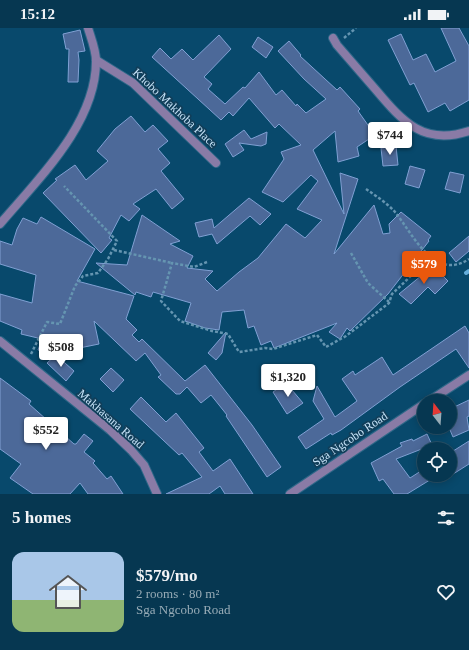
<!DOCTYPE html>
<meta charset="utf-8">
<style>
body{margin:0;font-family:"Times New Roman",serif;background:#0f3f58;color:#f1f3f6;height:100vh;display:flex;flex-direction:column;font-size:15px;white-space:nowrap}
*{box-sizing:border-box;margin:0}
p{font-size:13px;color:#98acb7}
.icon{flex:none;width:22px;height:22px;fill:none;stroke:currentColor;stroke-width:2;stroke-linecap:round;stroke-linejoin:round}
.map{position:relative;height:466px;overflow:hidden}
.panel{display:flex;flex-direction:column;background:#063751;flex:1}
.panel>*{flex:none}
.needle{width:26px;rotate:343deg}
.tools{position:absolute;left:417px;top:366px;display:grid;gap:8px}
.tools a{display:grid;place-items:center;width:40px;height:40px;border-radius:50%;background:#063751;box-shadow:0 2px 10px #0003,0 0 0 1px #275168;font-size:20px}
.price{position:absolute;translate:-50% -34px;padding:0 9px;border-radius:4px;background:#fff;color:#222;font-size:13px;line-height:26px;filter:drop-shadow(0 1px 2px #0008)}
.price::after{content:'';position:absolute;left:50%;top:24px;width:12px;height:9px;margin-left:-6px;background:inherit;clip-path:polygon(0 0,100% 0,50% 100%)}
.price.selected{background:#ea580c;color:#fff}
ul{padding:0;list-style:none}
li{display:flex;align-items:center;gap:12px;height:100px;padding:0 12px}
li span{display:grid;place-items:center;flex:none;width:112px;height:80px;border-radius:12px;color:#555}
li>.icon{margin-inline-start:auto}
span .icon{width:48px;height:48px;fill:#fffc;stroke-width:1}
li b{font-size:17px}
h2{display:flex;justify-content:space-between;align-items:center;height:48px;padding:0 12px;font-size:17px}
.status{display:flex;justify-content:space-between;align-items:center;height:28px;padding:0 20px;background:#063751;direction:ltr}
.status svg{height:11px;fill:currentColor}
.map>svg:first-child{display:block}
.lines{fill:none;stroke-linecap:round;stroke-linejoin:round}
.stream{stroke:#65adda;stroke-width:4}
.building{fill:#4c6999;stroke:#80a0d3}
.minor-casing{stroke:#2e6888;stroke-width:10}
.path{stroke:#6595b1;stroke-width:2.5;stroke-dasharray:3 2;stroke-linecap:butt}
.minor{stroke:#897ba6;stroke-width:8}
.labels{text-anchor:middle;stroke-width:3.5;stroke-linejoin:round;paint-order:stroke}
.street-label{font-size:12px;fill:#c5e2f7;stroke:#113e59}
</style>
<div class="status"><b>15:12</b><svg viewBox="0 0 49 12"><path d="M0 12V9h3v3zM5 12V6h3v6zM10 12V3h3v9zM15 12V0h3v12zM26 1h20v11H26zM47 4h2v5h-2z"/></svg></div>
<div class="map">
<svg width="469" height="466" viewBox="0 0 469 466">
<rect width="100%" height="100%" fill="#08496c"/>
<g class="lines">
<polyline class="stream" points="466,245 469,243"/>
</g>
<g class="building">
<polygon points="441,0 459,0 469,18 469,72 450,83 445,75 428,84 414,55 410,57 388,12 401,6 413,32 426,26 435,44 456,33"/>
<polygon points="80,2 85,23 78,24 79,32 78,54 68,54 69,21 66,21 63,6"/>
<polygon points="219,7 231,21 204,49 212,56 208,61 225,76 243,59 245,60 259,44 276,67 282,62 296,78 297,76 306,85 326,71 304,51 278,23 289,13 301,27 300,28 337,62 340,59 360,81 358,83 375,107 357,119 359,128 338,134 335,103 313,122 344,186 340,145 358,151 334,226 374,177 383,206 390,205 389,196 401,184 431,208 428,212 429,213 388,266 350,303 347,300 340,311 329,304 337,295 274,320 271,313 261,317 254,298 248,300 244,282 222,284 219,302 205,300 185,293 191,275 153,264 151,269 136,264 135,267 96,235 127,237 142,187 180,213 170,216 193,228 187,240 213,243 205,251 217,263 239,244 258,230 286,196 305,210 322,192 297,181 318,153 311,147 283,174 262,164 284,131 281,124 301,117 279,96 275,100 249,70 233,88 229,84 221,92 152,29 160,20 171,31 182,21 193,32"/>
<polygon points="258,9 273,19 266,30 252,19"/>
<polygon points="131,88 145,104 153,97 168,113 158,121 170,135 161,143 184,171 172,181 156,161 133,176 140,181 129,193 121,187 109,210 112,212 101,225 43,165 57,152 55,151 75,137 86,152 108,133 97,123 115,101"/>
<polygon points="244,102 251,111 267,104 266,116 261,118 239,115 244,122 233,129 225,116"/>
<polygon points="396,118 398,137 383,138 381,120"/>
<polygon points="410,138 425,142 419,160 405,156"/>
<polygon points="450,144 464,147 460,165 445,161"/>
<polygon points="249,170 271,186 260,197 250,188 217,216 212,206 199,209 195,195 212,191 214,200"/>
<polygon points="41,189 95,221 77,253 134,268 126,291 137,302 132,307 139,314 142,311 185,353 205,337 252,397 281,439 267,449 226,388 227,387 211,367 201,375 187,359 180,366 176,366 158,349 161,347 145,325 136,333 94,293 99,316 50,326 38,322 42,311 21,306 22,302 0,293 0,266 32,275 36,247 0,236 0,213 12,217 17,201 23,190 37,196"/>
<polygon points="469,208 469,223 456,234 449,225"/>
<polygon points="433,238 448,253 435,266 428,259 411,276 399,266"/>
<polygon points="465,298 469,305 469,340 456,321 400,359 341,402 332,407 331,405 306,421 298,409 324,391 313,373 317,358 335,389 357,373 342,351 353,343 355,347 382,329 393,347"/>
<polygon points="226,304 222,325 216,332 208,325"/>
<polygon points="56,327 74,343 66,353 47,335"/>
<polygon points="111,340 124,352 113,364 100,351"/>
<polygon points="0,350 31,373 29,376 74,416 76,416 84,406 93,413 84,424 95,433 93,435 107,451 111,448 123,466 88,466 80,455 70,466 33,466 10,450 21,436 0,421"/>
<polygon points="286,355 303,375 287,386 273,364"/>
<polygon points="141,369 166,394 176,385 204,420 199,424 213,443 230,431 253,466 225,466 220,458 209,466 166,466 202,449 182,425 179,427 130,381"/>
<polygon points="469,372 469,388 467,389 469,402 453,409 450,402 450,381"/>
<polygon points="427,406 432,417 396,431 410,450 424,441 424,447 438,447 407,466 394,466 383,451 379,453 371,435 402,418 400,415 412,411 413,413"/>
<polygon points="469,413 469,436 450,448 450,425"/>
</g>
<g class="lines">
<g class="minor-casing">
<g id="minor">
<path d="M333,10L337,17C350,32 363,47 376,62C403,94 424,118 469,103"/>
<polyline points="96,32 133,55 216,135"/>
<path d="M0,196C38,151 96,96 96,33C96,22 91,10 88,0"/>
<polyline points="0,313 110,402 131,422 144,437 157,466"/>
<polyline points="429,373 469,347"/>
<polyline points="290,466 424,376"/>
</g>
</g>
<g class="path">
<polyline points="344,10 356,0"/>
<path d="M366,161C376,168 387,175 395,184C413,206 434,254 469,231"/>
<polyline points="114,222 172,235"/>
<polyline points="351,225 368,255 389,274"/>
<polyline points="207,234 194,239 172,235 161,273 180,293 212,303 228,306 239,324 265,320 273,321 317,307 326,319 346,308 389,275 392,266 413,246 434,233"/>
<polyline points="31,326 47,294 60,296 75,258 83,248 98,245 108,231 117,213 64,158"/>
</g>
<use href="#minor" class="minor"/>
</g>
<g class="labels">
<g class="street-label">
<text transform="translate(175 80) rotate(43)" y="4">Khobo Makhoba Place</text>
<text transform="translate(111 391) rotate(41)" y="4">Makhasana Road</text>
<text transform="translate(350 411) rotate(-34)" y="4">Sga Ngcobo Road</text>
</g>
</g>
</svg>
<div class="tools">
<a><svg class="needle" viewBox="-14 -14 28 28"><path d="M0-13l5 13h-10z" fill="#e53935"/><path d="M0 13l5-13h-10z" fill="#98acb7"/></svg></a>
<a><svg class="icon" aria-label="locate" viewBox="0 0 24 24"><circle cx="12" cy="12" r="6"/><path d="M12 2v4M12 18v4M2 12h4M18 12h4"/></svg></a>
</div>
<b class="price" style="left:390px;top:128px">$744</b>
<b class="price selected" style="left:424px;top:257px">$579</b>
<b class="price" style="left:61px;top:340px">$508</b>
<b class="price" style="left:288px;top:370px">$1,320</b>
<b class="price" style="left:46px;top:423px">$552</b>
</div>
<section class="panel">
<h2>5 homes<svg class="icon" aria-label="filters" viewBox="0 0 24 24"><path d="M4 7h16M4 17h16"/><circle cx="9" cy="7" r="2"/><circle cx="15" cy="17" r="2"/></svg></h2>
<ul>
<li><span style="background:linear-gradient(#a9c7e8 60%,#8fb573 0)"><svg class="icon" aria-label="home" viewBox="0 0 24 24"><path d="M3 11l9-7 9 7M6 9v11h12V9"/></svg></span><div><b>$579/mo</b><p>2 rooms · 80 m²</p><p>Sga Ngcobo Road</p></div><svg class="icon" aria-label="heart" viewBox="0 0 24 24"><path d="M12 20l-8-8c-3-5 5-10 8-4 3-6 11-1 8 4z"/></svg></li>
</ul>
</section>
